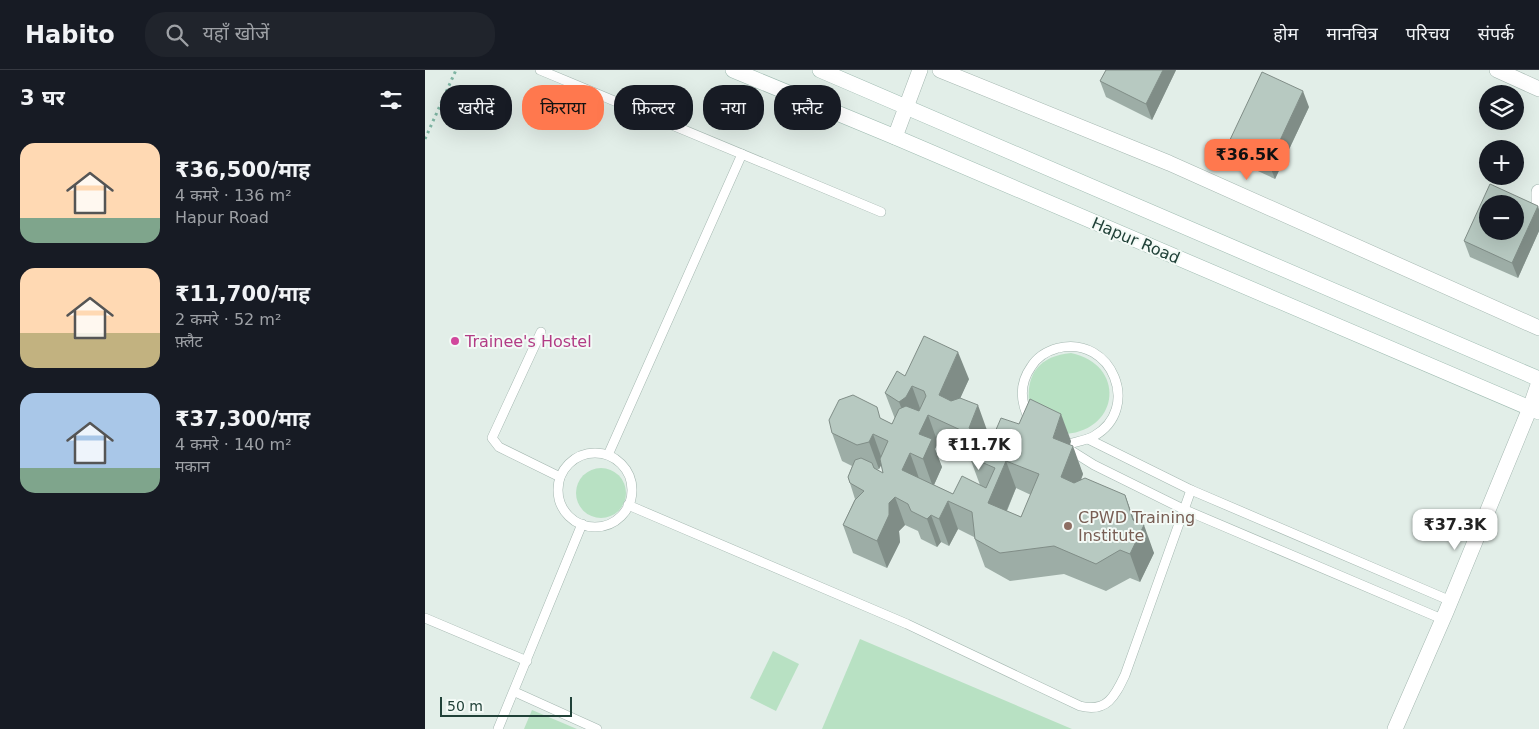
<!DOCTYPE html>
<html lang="hi">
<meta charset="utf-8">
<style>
body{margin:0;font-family:"DejaVu Sans","Noto Sans Devanagari",sans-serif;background:#20242c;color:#f1f3f6;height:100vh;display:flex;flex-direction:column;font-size:19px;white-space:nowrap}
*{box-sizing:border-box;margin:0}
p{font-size:16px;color:#9ea1a6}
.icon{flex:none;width:28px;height:28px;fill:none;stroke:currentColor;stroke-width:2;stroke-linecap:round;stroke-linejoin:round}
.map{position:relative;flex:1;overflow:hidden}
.details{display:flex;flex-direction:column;background:#171b24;width:425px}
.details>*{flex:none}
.top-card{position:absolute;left:15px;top:15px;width:475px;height:45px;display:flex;gap:10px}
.tools{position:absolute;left:1054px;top:15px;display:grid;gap:10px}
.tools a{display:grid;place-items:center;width:45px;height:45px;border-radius:50%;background:#171b24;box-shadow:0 5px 20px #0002;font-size:25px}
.scale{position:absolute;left:15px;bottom:12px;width:132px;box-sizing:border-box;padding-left:5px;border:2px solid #204138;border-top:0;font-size:14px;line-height:18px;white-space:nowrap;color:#204138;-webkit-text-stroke:4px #f3faf6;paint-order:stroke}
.price{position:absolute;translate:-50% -42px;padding:0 11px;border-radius:10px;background:#fff;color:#222;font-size:16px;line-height:32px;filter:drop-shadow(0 1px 2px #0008)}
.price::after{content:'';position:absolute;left:50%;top:30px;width:15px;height:11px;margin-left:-8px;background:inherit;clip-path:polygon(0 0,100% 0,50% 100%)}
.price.selected{background:#ff784e;color:#111}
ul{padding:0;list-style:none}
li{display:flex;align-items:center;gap:15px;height:125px;padding:0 20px}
li span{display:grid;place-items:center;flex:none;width:140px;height:100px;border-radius:15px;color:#555}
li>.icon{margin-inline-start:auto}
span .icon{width:60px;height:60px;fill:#fffc;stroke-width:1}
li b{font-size:21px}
h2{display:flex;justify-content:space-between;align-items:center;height:60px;padding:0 20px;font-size:21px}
.chip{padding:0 18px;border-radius:20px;background:#171b24;box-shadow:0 5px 20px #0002;font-size:18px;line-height:45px}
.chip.selected{background:#ff784e;color:#111}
header{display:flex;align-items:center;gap:30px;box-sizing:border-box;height:70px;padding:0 25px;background:#171b24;border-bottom:1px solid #363941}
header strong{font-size:24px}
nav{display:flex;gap:28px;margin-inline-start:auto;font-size:18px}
.search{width:350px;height:45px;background:#20242c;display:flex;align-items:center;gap:12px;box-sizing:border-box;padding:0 18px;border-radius:20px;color:#9ea1a6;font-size:19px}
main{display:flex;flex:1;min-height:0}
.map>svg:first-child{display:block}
.green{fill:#b8e1c3}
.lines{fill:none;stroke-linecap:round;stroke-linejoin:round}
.service-casing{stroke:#a4b7b0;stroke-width:10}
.minor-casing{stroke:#a4b7b0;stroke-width:16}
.tertiary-casing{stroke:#a4b7b0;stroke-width:16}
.secondary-casing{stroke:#9fbbb1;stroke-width:16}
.path{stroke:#7fb5a3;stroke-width:3;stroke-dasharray:2.5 4;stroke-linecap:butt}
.service{stroke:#fff;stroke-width:9}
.minor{stroke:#fff;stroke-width:15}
.tertiary{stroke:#fff;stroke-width:15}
.secondary{stroke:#fff;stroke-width:15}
.wall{fill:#9dada6;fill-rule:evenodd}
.shaded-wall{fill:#808d87}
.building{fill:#b7c9c1;stroke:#808d87;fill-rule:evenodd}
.hotel-dot{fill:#d1479c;stroke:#f3faf6;stroke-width:2}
.education-dot{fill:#8d6e63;stroke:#f3faf6;stroke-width:2}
.labels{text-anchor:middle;stroke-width:4;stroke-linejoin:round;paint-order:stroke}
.street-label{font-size:16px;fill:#204138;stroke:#f3faf6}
.hotel-label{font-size:16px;fill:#b23c85;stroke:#f3faf6;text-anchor:start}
.education-label{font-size:16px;fill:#785e54;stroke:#f3faf6;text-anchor:start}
</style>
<header>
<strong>Habito</strong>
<div class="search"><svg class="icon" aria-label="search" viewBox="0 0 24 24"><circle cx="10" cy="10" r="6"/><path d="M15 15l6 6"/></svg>यहाँ खोजें</div>
<nav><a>होम</a><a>मानचित्र</a><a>परिचय</a><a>संपर्क</a></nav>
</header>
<main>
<section class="details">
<h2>3 घर<svg class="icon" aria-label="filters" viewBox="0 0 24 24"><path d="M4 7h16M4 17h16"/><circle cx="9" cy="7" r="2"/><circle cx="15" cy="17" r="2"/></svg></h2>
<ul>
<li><span style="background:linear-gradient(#ffd9b3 75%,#7fa58c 0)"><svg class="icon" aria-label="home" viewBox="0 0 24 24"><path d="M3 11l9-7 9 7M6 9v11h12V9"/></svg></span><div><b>₹36,500/माह</b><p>4 कमरे · 136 m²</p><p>Hapur Road</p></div></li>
<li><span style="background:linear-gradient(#ffd9b3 65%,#c2b280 0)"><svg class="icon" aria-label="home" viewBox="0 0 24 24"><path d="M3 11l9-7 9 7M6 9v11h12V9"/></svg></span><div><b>₹11,700/माह</b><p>2 कमरे · 52 m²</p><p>फ़्लैट</p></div></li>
<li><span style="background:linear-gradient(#a9c7e8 75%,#7fa58c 0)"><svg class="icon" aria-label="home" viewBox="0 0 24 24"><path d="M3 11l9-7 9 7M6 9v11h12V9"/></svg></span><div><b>₹37,300/माह</b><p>4 कमरे · 140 m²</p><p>मकान</p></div></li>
</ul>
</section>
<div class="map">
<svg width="1114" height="659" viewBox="0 0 1114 659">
<rect width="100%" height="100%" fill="#e2eee8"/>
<g class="green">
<path d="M646,283C700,294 696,359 641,364L604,333C601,303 615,286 646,283Z"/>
<circle cx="176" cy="423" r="25"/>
<polygon points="435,569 647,659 397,659"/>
<polygon points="348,581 374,594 351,641 325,628"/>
<polygon points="107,640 152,659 99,659"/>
</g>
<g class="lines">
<g class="service-casing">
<g id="service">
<polyline points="115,0 456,142"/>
<polyline points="116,262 67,368 74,377 135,407"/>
<path d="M605,351C595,332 594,314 606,297C612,287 622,281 633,278C687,265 717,339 669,366C662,370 655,371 647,373"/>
<polyline points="663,369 766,420 1026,531"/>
<polyline points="645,380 669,395 758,439 1017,549"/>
<circle cx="170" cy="420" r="37"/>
<polyline points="183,385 317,84"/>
<path d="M203,435L482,554L655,636C682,643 690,626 700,605L766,420"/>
<polyline points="0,548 102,591"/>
<polyline points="90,622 172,659"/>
<polyline points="73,659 157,454"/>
</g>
</g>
<g class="minor-casing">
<g id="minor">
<polyline points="515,0 744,93 1114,258"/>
<polyline points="1072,0 1114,19"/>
<polyline points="1114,122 1114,134"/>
</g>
</g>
<g class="tertiary-casing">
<g id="tertiary">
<polyline points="470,67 495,0"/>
<polyline points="970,659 1021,542 1105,338 1114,312"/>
</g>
</g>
<g class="secondary-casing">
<g id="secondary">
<polyline points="308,0 470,67 1114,342"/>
<polyline points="395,0 1114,309"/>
</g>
</g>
<polyline class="path" points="0,69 31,0"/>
<use href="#service" class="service"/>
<use href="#minor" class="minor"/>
<use href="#tertiary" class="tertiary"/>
<use href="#secondary" class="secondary"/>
</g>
<g class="wall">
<polygon points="681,0 751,0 727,50 681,27 675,11"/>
<polygon points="884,37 850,109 809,90 803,74"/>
<polygon points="1113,136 1114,140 1114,161 1093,208 1045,187 1039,171"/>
<path d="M480,306L544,309L535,328L563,363L562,366L567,369L594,354L646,371L645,375L658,404L656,410L700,425L709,450L729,483L715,512L705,508L681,521L639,504L585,511L560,497L549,467L533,459L524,476L516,472L512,477L496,469L493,461L480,455L474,461L475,472L462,498L428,483L418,455L430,429L423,407L427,396L417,391L407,363L457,349L467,354L470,349L460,323ZM513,373L545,388L555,415L528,424L509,415L517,397L510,379ZM456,395L458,403L452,400L454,399ZM591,418L606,425L596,447L582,441Z"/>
</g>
<g class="shaded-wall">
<polygon points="738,0 751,0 727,50 721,34"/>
<polygon points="878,21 884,37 850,109 844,94"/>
<polygon points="1113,136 1114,140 1114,161 1093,208 1087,193"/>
<polygon points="533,282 544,309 524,353 514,325"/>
<polygon points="487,316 497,344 485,360 474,332"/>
<polygon points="553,335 563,363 557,379 553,368 544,358"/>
<polygon points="636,344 646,371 638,395 628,368"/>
<polygon points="503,345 513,373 510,379 517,397 508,417 498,389 494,364"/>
<polygon points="448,364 458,392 454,399 444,372"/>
<polygon points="648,376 658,404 646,435 636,407"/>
<polygon points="485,383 495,411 477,400"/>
<polygon points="581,391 591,418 573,461 563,433"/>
<polygon points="700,425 710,453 719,455 729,483 715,512 705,484"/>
<polygon points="470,427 480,455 474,461 475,472 462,498 452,471 464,433"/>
<polygon points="523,431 533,459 524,476 514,449"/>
<polygon points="506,445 516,472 512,477 502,449"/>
</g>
<g class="building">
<polygon points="681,0 738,0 721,34 675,11"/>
<polygon points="837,2 878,21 844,94 803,74"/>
<path d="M1065,114L1113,136L1087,193L1039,171ZM1062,134H1090V161H1062Z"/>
<path d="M499,266L533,282L514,325L526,331L535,328L553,335L544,358L567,369L576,348L594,354L605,329L636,344L628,368L648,376L636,407L649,413L660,408L700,425L708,450L719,455L705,484L695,480L671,494L629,476L575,483L550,469L547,442L523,431L514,449L506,445L502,449L486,441L483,434L470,427L464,433V445L452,471L418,455L430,430L439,421L425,413L423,407L430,390L436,388L447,393L449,398L458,403L455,389L463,371L448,364L444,372L432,375L407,363L404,350L414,330L428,325L452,337L455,348L467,354L474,339L481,336L494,341L501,326L499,321L487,316L481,327L474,332L460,323L472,301L480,306ZM503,345L553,368L545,387L570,398L561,418L537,406L528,424L477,400L485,383L498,389L507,369L494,364ZM581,391L614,404L596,447L563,433Z"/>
</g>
<circle class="hotel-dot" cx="30" cy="271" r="5"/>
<circle class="education-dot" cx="643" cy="456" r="5"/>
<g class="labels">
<g class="street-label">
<text transform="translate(711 170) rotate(23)" y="6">Hapur Road</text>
</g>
<g class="hotel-label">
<text x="40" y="277">Trainee's Hostel</text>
</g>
<g class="education-label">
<text x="653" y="453">CPWD Training<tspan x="653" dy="18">Institute</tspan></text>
</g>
</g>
</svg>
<div class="tools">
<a><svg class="icon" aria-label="layers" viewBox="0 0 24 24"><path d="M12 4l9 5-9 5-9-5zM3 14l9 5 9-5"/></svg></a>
<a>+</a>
<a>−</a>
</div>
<div class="scale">50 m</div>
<b class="price selected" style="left:822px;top:111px">₹36.5K</b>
<b class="price" style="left:554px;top:401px">₹11.7K</b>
<b class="price" style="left:1030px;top:481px">₹37.3K</b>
<div class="top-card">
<a class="chip">खरीदें</a>
<a class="chip selected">किराया</a>
<a class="chip">फ़िल्टर</a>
<a class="chip">नया</a>
<a class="chip">फ़्लैट</a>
</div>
</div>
</main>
